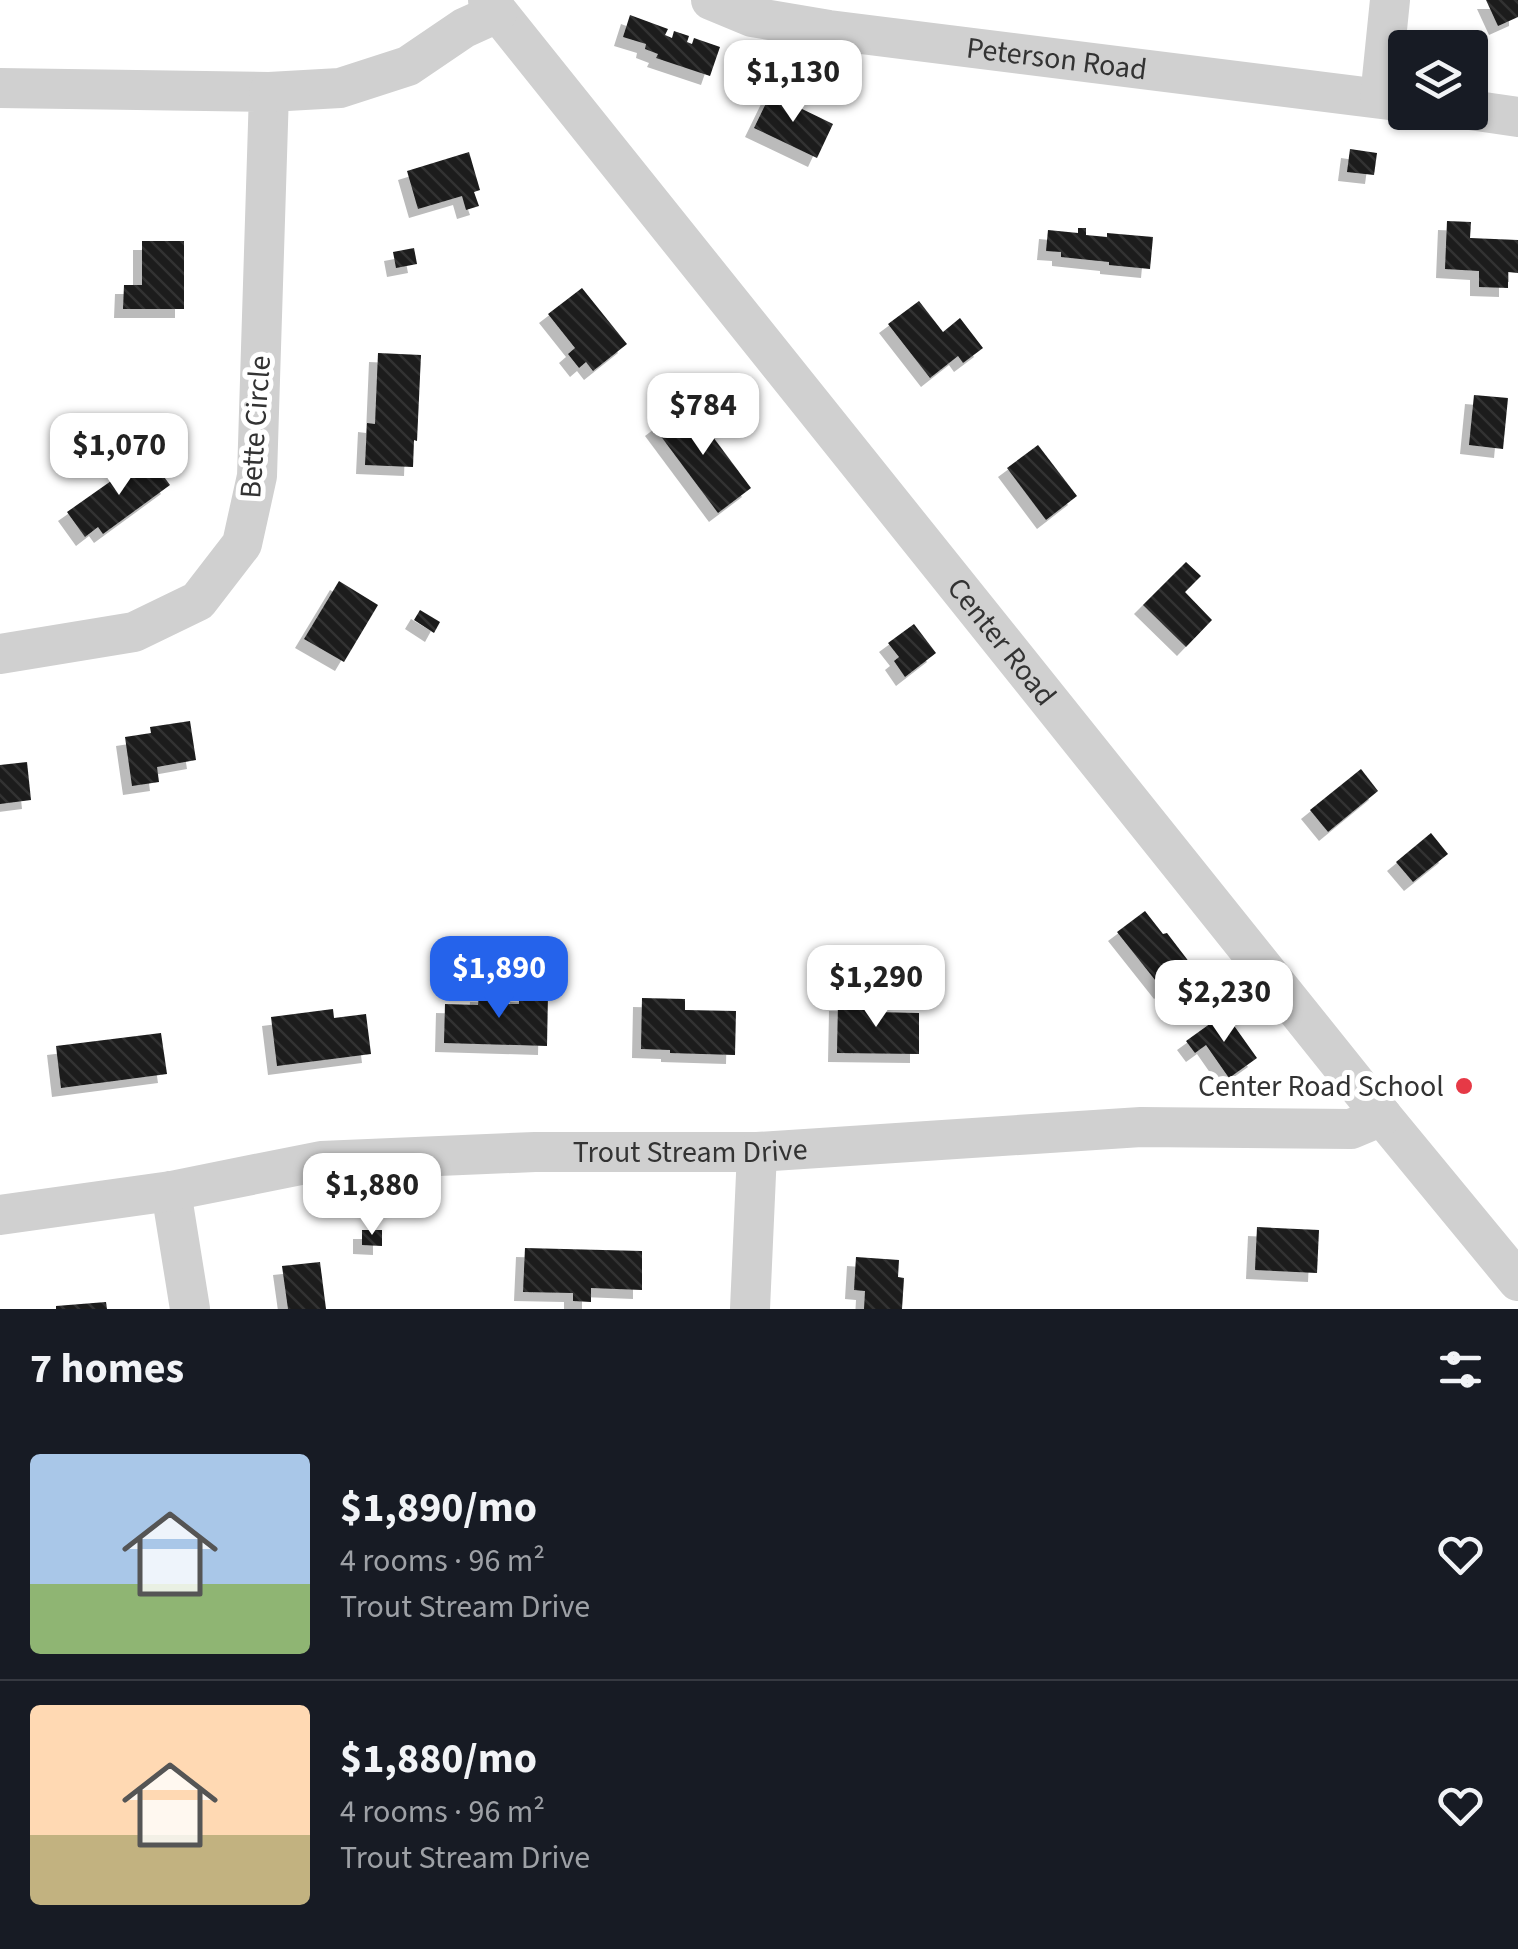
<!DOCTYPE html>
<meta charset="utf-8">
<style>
body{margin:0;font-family:"Source Sans 3",sans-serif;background:#20242c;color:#f1f3f6;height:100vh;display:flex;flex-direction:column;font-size:38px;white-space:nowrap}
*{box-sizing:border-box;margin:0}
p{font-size:32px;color:#9ea1a6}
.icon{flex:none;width:55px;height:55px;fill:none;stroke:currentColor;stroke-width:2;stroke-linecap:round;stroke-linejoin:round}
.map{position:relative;height:1309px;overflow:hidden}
.details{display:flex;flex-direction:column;background:#171b24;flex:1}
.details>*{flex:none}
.controls{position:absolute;left:1388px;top:30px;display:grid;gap:20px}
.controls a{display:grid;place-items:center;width:100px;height:100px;border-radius:10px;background:#171b24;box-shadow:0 2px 8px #0004;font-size:50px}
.price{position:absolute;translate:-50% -85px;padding:0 22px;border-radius:20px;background:#fff;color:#222;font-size:32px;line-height:65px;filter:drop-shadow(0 2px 5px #0008)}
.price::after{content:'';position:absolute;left:50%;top:60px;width:30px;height:22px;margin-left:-15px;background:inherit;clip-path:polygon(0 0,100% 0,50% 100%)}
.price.active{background:#2563eb;color:#fff}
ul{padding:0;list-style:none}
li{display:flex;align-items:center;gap:30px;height:250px;padding:0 30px}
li+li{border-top:2px solid #363941}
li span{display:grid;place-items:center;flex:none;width:280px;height:200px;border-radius:10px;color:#555}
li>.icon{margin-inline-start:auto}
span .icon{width:120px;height:120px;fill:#fffc;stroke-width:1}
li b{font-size:42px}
h2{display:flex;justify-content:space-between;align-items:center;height:120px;padding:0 30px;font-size:42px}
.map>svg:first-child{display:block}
.building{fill:url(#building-back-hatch);filter:url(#shadow)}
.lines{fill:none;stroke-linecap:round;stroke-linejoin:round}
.minor{stroke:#d0d0d0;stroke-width:40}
.poi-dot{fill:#e63946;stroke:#fff;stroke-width:4}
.labels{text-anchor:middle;stroke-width:10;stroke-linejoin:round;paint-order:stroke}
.street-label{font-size:30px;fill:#333;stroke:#fff}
.poi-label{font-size:30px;fill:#333;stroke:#fff;text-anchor:end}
</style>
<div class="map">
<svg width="1518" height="1309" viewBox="0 0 1518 1309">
<defs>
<pattern id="building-back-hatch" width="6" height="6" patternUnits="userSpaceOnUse" patternTransform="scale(2.5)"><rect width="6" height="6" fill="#1a1a1a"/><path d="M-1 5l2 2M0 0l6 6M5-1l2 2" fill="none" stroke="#333"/></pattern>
<filter id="shadow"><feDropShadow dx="-9" dy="9" stdDeviation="0" flood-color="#0004"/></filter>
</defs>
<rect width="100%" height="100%" fill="#fff"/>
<g class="building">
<polygon points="1486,0 1518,0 1518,17 1498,26"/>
<polygon points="630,15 668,29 665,35 672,38 674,31 689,36 687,42 692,44 694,38 720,47 710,76 656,58 658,54 645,49 646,44 623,37"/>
<polygon points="772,91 802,104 800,108 833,124 817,158 754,128"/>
<polygon points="1350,149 1377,153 1374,175 1347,172"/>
<polygon points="469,152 480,190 474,192 479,206 466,210 462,196 418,209 407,171"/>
<polygon points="1447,221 1471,222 1470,238 1518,240 1518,273 1508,272 1508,288 1479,287 1479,271 1445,269"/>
<polygon points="1078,228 1086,228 1086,235 1107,237 1107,233 1153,237 1150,269 1109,265 1109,262 1061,257 1061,252 1046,251 1048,230 1078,233"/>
<polygon points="142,241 184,241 184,309 123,309 124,285 142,285"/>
<polygon points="414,248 417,264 396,268 393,252"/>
<polygon points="582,288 627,344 593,371 586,362 579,368 568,354 575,348 548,314"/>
<polygon points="919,301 943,332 960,318 983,348 963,363 958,356 930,378 888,324"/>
<polygon points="378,353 421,355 417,441 414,440 413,467 365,465 367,423 375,424"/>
<polygon points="1474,395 1508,398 1503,449 1469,445"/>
<polygon points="687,402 751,488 718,513 654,427"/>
<polygon points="1038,445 1077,496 1046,520 1007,468"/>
<polygon points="148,455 170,485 103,534 98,527 85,537 67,512"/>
<polygon points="1186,562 1201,576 1185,592 1212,620 1186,647 1143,605"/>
<polygon points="339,581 378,605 344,662 304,639"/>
<polygon points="420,610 440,622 434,633 414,620"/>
<polygon points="914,624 936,653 905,677 894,661 899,657 888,643"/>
<polygon points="190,721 196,760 157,767 159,782 132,786 125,737 151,733 150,727"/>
<polygon points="27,762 31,800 0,804 0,765"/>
<polygon points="1361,769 1378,791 1328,832 1310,810"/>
<polygon points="1431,833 1448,854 1413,882 1396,862"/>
<polygon points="1145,911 1163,934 1167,933 1193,967 1163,990 1117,932"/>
<polygon points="479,993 506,994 506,1004 519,1004 519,993 548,994 547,1046 444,1043 445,1004 478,1005"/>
<polygon points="642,998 685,999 685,1010 736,1011 735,1055 670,1053 670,1050 641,1049"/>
<polygon points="838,1002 876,1003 876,1012 919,1013 919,1054 837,1053"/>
<polygon points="333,1009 334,1018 366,1014 371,1054 277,1066 271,1017"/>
<polygon points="1225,1013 1257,1058 1229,1078 1206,1045 1195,1053 1186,1041"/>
<polygon points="161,1033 167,1074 61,1088 56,1046"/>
<polygon points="1257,1227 1319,1230 1317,1273 1255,1270"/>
<polygon points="362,1230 382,1230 382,1246 362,1245"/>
<polygon points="525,1248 642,1251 642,1290 591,1288 591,1302 573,1301 573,1293 523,1292"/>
<polygon points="856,1257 899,1260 898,1277 904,1278 902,1309 864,1309 865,1291 854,1290"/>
<polygon points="320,1262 326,1309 288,1309 282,1266"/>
<polygon points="106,1302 107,1309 56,1309 56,1306"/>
</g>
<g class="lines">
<g class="minor">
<path id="s1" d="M488,0L1382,1116L1518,1281"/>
<path id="s2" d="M711,0L752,17L829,30L1405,102"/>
<polyline points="0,88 269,92 257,476 242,544 198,601 134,632 0,654"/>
<polyline points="269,92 340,88 408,66 464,28 497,13"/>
<polyline points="1380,98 1390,0"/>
<polyline points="1470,110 1518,117"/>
<polyline points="171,1191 190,1309"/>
<path id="s3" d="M0,1215L171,1191L321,1161L535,1152H757L1141,1127L1351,1129L1382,1116"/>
<polyline points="750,1309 757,1152"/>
</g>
</g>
<circle class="poi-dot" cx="1464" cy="1086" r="10"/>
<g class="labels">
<g class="street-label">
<text dy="10" stroke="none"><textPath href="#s2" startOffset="352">Peterson Road</textPath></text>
<text transform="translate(255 427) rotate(-86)" y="10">Bette Circle</text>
<text dy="10" stroke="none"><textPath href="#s1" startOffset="822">Center Road</textPath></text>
<text dy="10" stroke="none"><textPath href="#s3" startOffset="695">Trout Stream Drive</textPath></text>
</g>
<g class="poi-label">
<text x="1444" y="1096">Center Road School</text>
</g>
</g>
</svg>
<div class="controls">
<a><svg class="icon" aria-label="layers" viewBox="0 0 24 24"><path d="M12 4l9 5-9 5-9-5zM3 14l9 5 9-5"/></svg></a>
</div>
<b class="price" style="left:793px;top:125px">$1,130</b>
<b class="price" style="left:703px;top:458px">$784</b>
<b class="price" style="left:119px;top:498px">$1,070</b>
<b class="price active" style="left:499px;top:1021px">$1,890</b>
<b class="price" style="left:876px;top:1030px">$1,290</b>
<b class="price" style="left:1224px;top:1045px">$2,230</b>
<b class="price" style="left:372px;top:1238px">$1,880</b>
</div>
<section class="details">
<h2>7 homes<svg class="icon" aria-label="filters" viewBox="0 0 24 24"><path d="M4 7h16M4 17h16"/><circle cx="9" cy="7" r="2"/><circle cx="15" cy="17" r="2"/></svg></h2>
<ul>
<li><span style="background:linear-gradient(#a9c7e8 65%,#8fb573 0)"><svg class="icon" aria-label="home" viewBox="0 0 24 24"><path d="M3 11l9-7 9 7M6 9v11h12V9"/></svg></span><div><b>$1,890/mo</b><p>4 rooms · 96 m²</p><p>Trout Stream Drive</p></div><svg class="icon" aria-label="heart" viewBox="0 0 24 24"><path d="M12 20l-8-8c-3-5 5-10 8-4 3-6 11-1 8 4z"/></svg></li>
<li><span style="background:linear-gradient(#ffd9b3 65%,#c2b280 0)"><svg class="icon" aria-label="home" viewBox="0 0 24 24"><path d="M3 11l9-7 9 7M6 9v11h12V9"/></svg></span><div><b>$1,880/mo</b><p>4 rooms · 96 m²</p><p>Trout Stream Drive</p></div><svg class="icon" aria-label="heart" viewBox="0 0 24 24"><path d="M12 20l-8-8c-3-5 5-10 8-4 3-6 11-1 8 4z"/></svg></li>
</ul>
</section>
